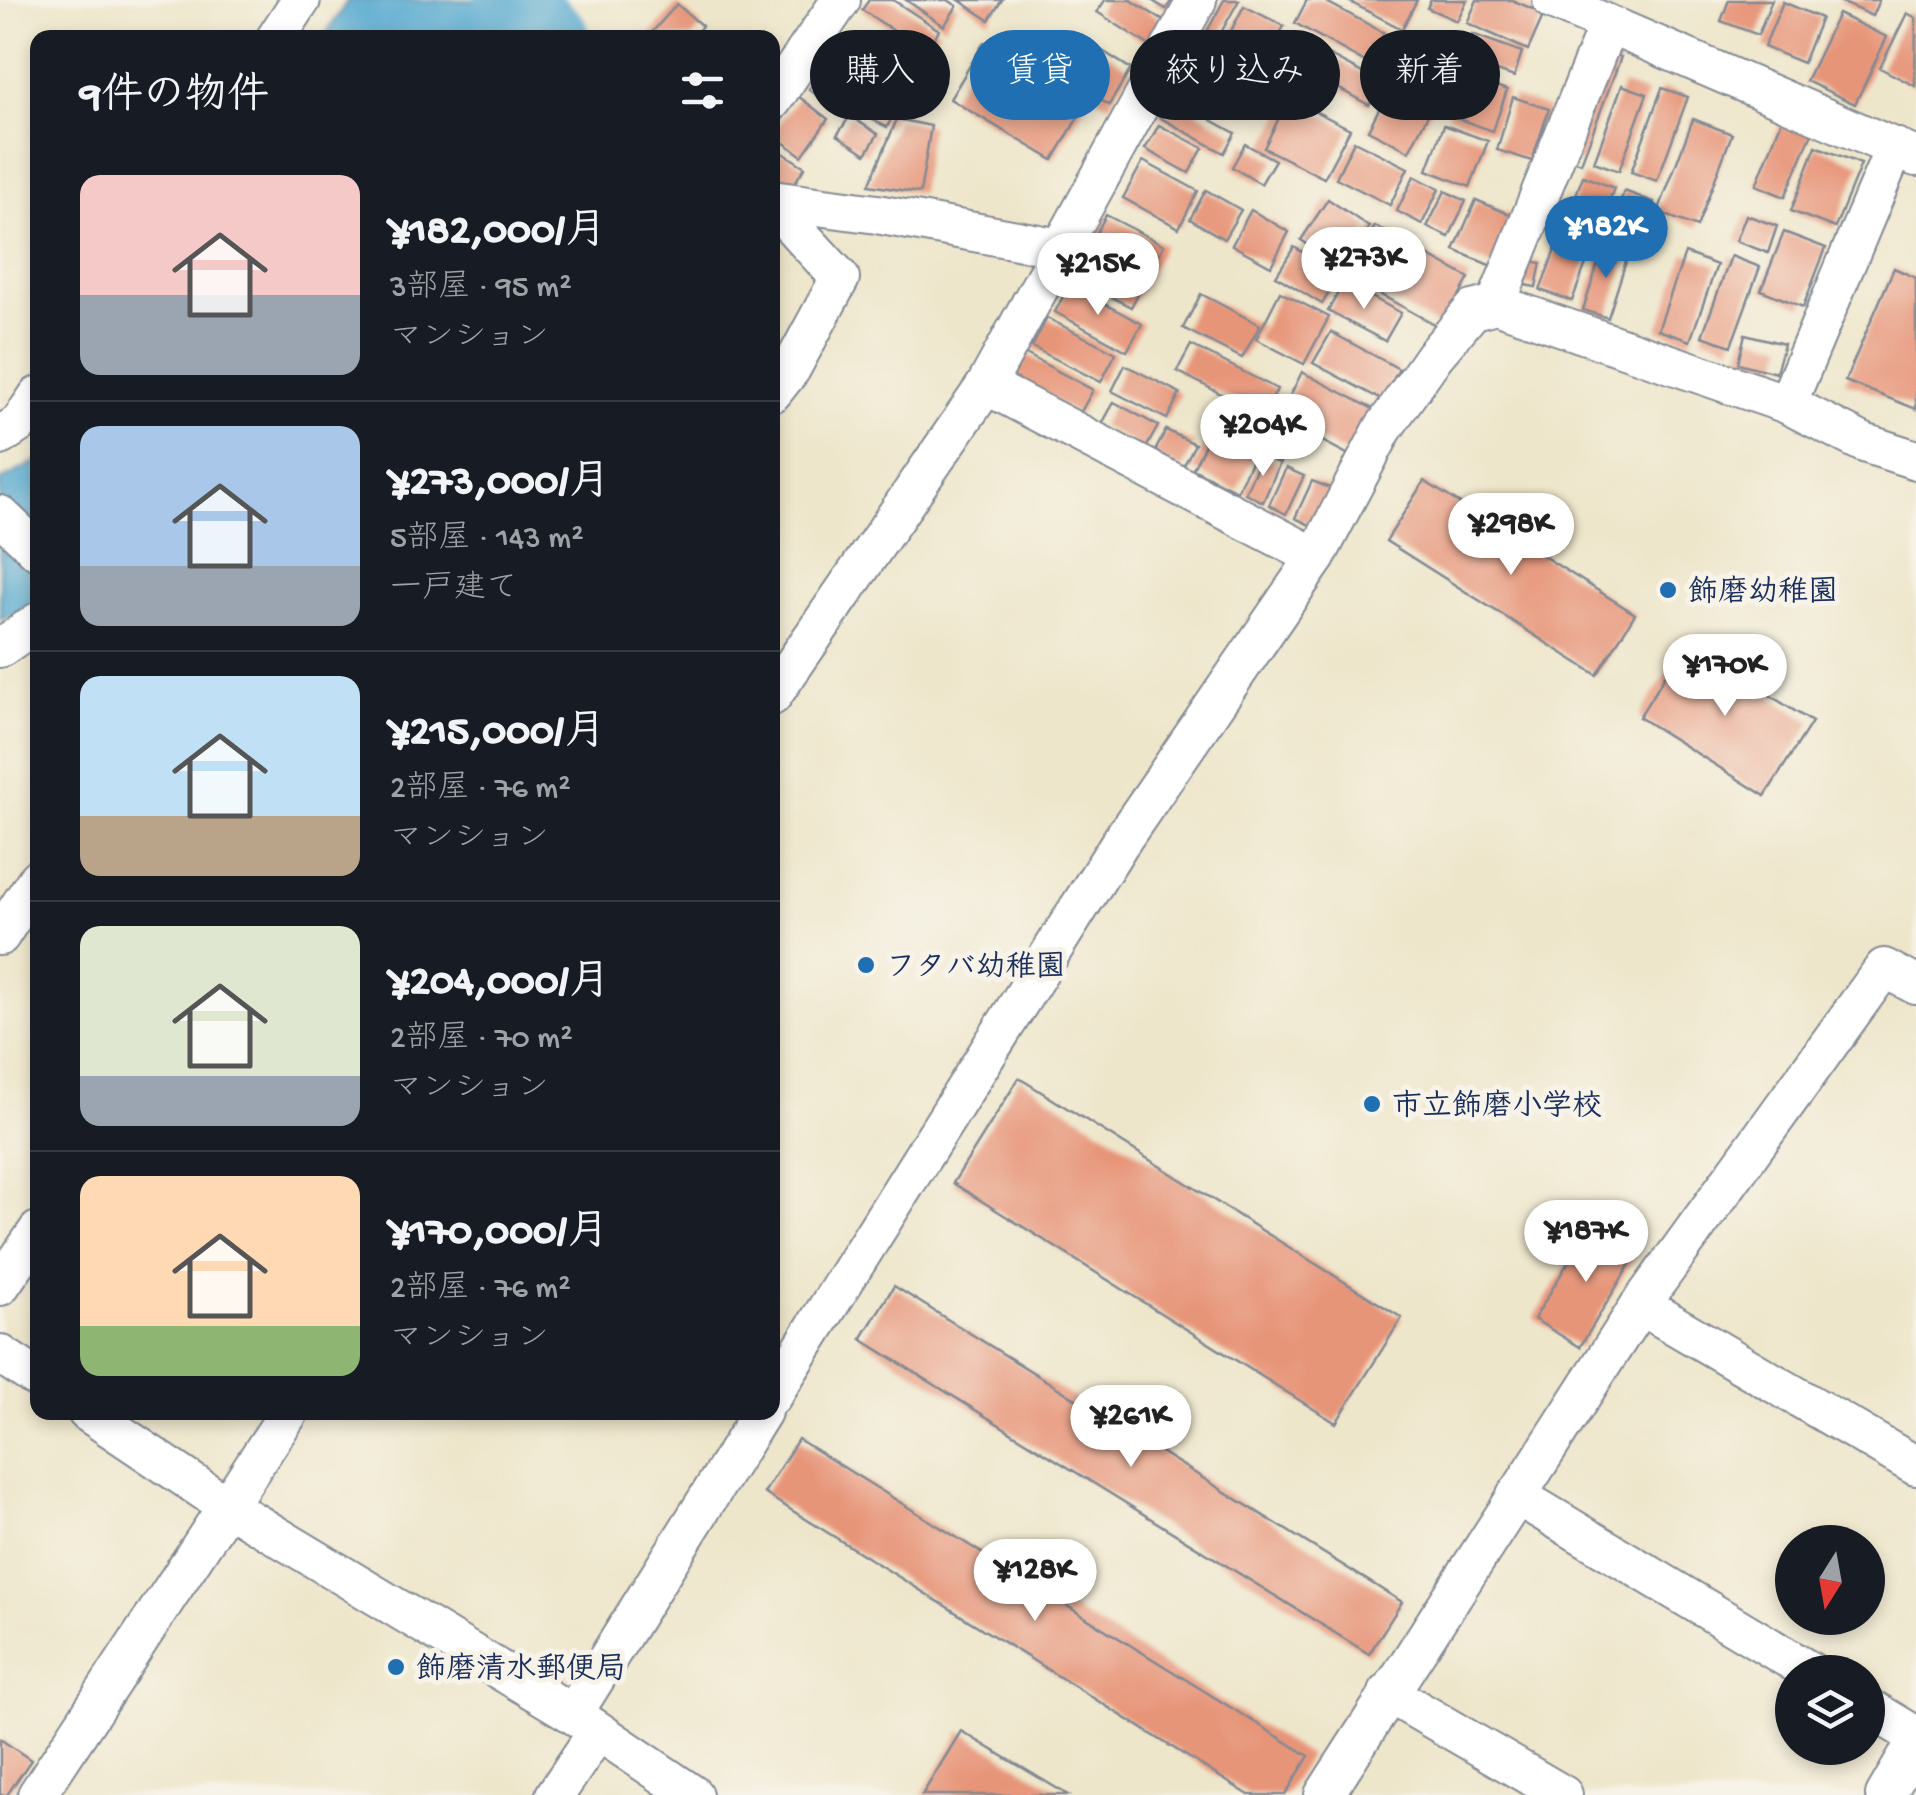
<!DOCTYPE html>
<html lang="ja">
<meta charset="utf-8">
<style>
body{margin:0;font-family:"Gochi Hand","Klee One",sans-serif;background:#20242c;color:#f1f3f6;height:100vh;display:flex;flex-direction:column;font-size:38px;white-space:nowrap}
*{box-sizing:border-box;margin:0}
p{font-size:32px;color:#9ea1a6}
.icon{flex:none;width:55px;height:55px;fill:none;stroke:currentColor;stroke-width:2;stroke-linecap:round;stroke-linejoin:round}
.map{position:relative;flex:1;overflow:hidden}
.sheet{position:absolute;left:30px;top:30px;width:750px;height:1390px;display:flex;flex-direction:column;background:#171b24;border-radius:20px;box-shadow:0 5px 15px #0003}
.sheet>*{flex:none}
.hud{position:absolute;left:810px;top:30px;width:950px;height:90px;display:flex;gap:20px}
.needle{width:65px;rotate:191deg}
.tools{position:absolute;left:1775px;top:1525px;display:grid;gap:20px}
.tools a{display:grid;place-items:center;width:110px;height:110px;border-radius:50%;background:#171b24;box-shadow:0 5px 15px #0003;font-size:50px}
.price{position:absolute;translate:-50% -85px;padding:0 22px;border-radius:35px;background:#fff;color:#222;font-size:32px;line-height:65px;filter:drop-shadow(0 2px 5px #0008)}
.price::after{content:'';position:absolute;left:50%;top:60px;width:30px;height:22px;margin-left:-15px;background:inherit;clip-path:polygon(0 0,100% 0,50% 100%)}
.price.current{background:#1f6fb2;color:#fff}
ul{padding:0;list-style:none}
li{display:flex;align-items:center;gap:30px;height:250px;padding:0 50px}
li+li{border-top:2px solid #363941}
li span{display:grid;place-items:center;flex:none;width:280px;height:200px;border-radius:20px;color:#555}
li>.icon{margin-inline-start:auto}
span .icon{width:120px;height:120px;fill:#fffc;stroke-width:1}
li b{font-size:42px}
h2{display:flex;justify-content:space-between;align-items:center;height:120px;padding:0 50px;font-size:42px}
.tag{padding:0 35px;border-radius:45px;background:#171b24;box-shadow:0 5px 15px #0003;font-size:35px;line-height:90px}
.tag.current{background:#1f6fb2;color:#fff}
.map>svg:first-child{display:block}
.water{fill:#53a8cf;stroke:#376c96;stroke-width:2.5}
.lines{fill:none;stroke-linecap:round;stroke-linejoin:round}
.river{stroke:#53a8cf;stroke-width:72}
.building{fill:#e79579}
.minor-casing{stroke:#848a94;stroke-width:42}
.minor{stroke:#fff;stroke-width:38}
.poi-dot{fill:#1f6fb2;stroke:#f7f3e8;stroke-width:4}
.labels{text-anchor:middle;stroke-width:10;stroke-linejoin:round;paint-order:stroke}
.poi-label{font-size:30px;font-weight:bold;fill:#1b2f5e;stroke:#f7f3e8;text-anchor:start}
</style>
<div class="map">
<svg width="1916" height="1795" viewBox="0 0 1916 1795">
<rect width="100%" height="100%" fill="#f7f3e8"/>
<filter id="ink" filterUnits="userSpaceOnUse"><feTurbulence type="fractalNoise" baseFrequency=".01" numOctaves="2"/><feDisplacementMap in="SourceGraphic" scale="20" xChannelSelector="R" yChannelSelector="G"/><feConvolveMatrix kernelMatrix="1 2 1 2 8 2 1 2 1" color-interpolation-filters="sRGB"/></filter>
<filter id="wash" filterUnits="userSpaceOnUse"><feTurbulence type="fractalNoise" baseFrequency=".0048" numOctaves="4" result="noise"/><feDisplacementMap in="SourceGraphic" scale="40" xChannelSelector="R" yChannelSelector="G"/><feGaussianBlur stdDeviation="2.25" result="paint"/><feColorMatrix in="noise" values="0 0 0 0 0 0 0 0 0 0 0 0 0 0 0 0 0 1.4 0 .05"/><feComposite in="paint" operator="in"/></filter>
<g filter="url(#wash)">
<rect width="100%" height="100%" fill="#eee6cb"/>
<g class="water">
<polygon points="348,0 562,0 537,37 324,37"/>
<polygon points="37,461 37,600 20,613 0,619 0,481"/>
</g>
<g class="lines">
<polyline class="river" points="511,0 554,38"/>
</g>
<g id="blocks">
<g class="building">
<polygon points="869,0 893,0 939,30 926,52 862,10"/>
<polygon points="906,0 948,0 957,6 944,26"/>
<polygon points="959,0 1002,0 989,20"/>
<polygon points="1105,0 1131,0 1165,22 1150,46 1097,12"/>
<polygon points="1151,0 1172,0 1166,9"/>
<polygon points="1224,0 1239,0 1214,45 1203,39"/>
<polygon points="1307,0 1323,0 1384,33 1367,63 1295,23"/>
<polygon points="1346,0 1417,0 1402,29"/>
<polygon points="1431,0 1467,0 1457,21 1427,8"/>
<polygon points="1477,0 1512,0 1544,14 1528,50 1467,23"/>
<polygon points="1729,0 1772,0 1758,35 1721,21"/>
<polygon points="1837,0 1879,0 1872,16"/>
<polygon points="1783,2 1821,18 1803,63 1764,47"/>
<polygon points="677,4 702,26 692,38 647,38"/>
<polygon points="1244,6 1284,26 1259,74 1219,54"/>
<polygon points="1907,13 1916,18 1915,86 1880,68"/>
<polygon points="1838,14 1887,37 1855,104 1806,81"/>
<polygon points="1074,33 1131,69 1109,105 1051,69"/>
<polygon points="881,34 923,61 909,82 867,55"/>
<polygon points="1472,34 1522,52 1514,77 1463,59"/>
<polygon points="1390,39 1417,52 1406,76 1378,63"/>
<polygon points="984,42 1087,102 1053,160 950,99"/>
<polygon points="841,48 870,71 838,112 809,89"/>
<polygon points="1315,48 1381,83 1369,105 1303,69"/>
<polygon points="1605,51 1621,57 1581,163 1565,157"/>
<polygon points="1200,54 1250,82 1242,94 1193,66"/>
<polygon points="1462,74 1507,90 1493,131 1447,115"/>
<polygon points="882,79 906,91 887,127 863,115"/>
<polygon points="1622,85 1647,94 1619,171 1594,162"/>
<polygon points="1390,88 1431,109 1409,151 1368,130"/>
<polygon points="1662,88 1688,97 1657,181 1631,172"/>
<polygon points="798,96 828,119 802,156 772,134"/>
<polygon points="1170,97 1235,133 1224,153 1159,117"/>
<polygon points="1513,97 1549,109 1532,161 1497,150"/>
<polygon points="1289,98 1350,129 1324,178 1264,148"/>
<polygon points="1784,115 1814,128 1785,197 1756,185"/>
<polygon points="850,116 878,134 866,154 837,135"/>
<polygon points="897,119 931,126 920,193 869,185"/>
<polygon points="1693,119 1732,134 1697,227 1658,212"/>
<polygon points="1159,125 1203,148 1189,173 1145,149"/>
<polygon points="1444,125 1488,141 1470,187 1427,170"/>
<polygon points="1354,141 1408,168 1390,205 1336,178"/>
<polygon points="1245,144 1275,160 1261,184 1232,167"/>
<polygon points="772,146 805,167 789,191 772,181"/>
<polygon points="1816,146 1861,164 1835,228 1791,211"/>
<polygon points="1143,161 1198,191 1179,228 1123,198"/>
<polygon points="1414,176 1439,189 1422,224 1397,211"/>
<polygon points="1583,176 1614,188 1572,301 1540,290"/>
<polygon points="1206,190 1241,210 1224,239 1190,219"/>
<polygon points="1445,191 1466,201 1449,237 1427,227"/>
<polygon points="1624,191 1654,202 1645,228 1615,217"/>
<polygon points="1328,199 1369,227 1342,268 1301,240"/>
<polygon points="1476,200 1516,217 1494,267 1454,250"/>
<polygon points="1251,210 1289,232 1271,266 1232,245"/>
<polygon points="1106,215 1164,245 1131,307 1073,277"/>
<polygon points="1746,215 1777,226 1768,253 1736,241"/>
<polygon points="1375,226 1469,278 1441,328 1347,276"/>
<polygon points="1784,232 1826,248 1803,307 1761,290"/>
<polygon points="1604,245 1629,252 1608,318 1583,310"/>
<polygon points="1294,247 1340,275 1322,304 1276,276"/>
<polygon points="1685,253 1717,265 1690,341 1658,330"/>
<polygon points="1731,256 1760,267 1731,346 1702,336"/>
<polygon points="1523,259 1541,263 1536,287 1518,284"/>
<polygon points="1894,268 1916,278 1916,409 1845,381"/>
<polygon points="1344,282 1401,313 1385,341 1328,311"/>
<polygon points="1069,285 1142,324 1127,351 1055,312"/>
<polygon points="1280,292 1329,317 1304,364 1256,339"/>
<polygon points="1201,294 1260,325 1242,358 1183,328"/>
<polygon points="1047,318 1116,353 1101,382 1032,347"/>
<polygon points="1331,332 1399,369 1382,400 1313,363"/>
<polygon points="1745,334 1784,344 1776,373 1738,363"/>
<polygon points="1191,345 1277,389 1264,416 1177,371"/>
<polygon points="1024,353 1093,390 1079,415 1011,378"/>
<polygon points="1125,365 1180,393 1167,419 1112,391"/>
<polygon points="1302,372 1373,409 1349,455 1279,418"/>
<polygon points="1114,402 1158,426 1145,450 1101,426"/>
<polygon points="1214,426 1258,447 1237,491 1193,469"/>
<polygon points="1166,430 1195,444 1182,469 1153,455"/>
<polygon points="1262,456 1280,463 1263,502 1245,493"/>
<polygon points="1286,468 1304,476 1286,514 1269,505"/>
<polygon points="1312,481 1330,488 1312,526 1295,518"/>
<polygon points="1424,481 1635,614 1597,675 1386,541"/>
<polygon points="1686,642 1812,722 1765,796 1639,717"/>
<polygon points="1019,1078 1402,1318 1336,1423 953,1183"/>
<polygon points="1592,1223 1638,1251 1580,1347 1534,1319"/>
<polygon points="894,1286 1402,1602 1369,1654 861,1339"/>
<polygon points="798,1439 1309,1756 1285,1795 1249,1795 764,1493"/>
<polygon points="961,1731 1068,1795 922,1795"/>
<polygon points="0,1739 31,1760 7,1795 0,1795"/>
</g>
</g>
</g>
<g filter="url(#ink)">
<use href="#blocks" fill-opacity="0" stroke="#848a94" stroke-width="2.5"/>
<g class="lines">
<g class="minor-casing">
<g id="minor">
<polyline points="1552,0 1916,157"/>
<polyline points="276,38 301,0"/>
<polyline points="772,101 841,0"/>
<polyline points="772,200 877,214 1060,248"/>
<polyline points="772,204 840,278 791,369 772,393"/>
<polyline points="1496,304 1608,25"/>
<polyline points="986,385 1316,557"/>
<polyline points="1787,404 1864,443 1916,460"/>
<polyline points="0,436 20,423 38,396"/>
<polyline points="0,515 38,551"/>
<polyline points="0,648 38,622"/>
<polyline points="772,696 986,385 1197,0"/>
<polyline points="0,936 38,878"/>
<polyline points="0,1286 38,1231"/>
<polyline points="1640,1305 1916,1466"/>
<polyline points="0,1354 38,1379"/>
<polyline points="772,1396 1119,844 1316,557 1383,429 1434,356 1473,310 1496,304 1787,404 1895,147"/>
<polyline points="87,1412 227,1506 573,1714 693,1795"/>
<polyline points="1516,1495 1811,1672"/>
<polyline points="1388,1693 1563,1795"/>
<polyline points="1868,1707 1916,1736"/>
<polyline points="573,1714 762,1412"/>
<polyline points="37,1795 289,1412"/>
<polyline points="555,1795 598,1731"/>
<polyline points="1324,1795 1640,1305 1884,968 1916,985"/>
<polyline points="1885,1795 1916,1742"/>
</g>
</g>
<use href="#minor" class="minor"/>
</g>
</g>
<g class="poi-dot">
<circle cx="1668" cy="590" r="10"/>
<circle cx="866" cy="965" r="10"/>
<circle cx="1372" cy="1104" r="10"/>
<circle cx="396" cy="1667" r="10"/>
</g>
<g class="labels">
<g class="poi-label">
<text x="1688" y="600">飾磨幼稚園</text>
<text x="886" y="975">フタバ幼稚園</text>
<text x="1392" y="1114">市立飾磨小学校</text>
<text x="416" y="1677">飾磨清水郵便局</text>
</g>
</g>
</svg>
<div class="tools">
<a><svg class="needle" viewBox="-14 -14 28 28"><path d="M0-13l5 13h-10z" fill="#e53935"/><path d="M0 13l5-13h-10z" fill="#9ea1a6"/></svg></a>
<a><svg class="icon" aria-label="layers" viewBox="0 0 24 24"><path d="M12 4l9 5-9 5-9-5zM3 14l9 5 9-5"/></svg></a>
</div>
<b class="price current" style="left:1606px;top:281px">¥182K</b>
<b class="price" style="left:1364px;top:312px">¥273K</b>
<b class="price" style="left:1098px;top:318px">¥215K</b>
<b class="price" style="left:1263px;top:479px">¥204K</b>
<b class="price" style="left:1511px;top:578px">¥298K</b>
<b class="price" style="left:1725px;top:719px">¥170K</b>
<b class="price" style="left:1586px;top:1285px">¥187K</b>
<b class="price" style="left:1131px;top:1470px">¥261K</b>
<b class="price" style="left:1035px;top:1624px">¥128K</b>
<div class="hud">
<a class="tag">購入</a>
<a class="tag current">賃貸</a>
<a class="tag">絞り込み</a>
<a class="tag">新着</a>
</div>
<section class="sheet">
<h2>9件の物件<svg class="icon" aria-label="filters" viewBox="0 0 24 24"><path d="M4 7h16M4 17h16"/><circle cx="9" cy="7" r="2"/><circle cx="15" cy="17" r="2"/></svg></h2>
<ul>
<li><span style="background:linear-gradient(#f6c9c9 60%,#9aa5b1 0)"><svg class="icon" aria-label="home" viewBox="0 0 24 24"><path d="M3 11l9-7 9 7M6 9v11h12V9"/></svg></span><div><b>¥182,000/月</b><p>3部屋 · 95 m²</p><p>マンション</p></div></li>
<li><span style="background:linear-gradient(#a9c7e8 70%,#9aa5b1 0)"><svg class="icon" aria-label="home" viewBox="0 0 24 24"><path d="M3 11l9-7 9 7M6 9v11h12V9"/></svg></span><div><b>¥273,000/月</b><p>5部屋 · 143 m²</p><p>一戸建て</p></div></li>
<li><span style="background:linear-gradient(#bfe0f5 70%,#b9a48a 0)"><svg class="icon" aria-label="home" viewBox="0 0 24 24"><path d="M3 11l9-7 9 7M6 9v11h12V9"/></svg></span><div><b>¥215,000/月</b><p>2部屋 · 76 m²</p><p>マンション</p></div></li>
<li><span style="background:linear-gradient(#dfe7d0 75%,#9aa5b1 0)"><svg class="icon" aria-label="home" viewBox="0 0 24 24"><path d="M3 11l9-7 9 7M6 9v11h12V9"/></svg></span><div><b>¥204,000/月</b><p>2部屋 · 70 m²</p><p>マンション</p></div></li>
<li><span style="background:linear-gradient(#ffd9b3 75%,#8fb573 0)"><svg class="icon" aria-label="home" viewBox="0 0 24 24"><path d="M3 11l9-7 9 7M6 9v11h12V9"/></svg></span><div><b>¥170,000/月</b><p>2部屋 · 76 m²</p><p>マンション</p></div></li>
</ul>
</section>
</div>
